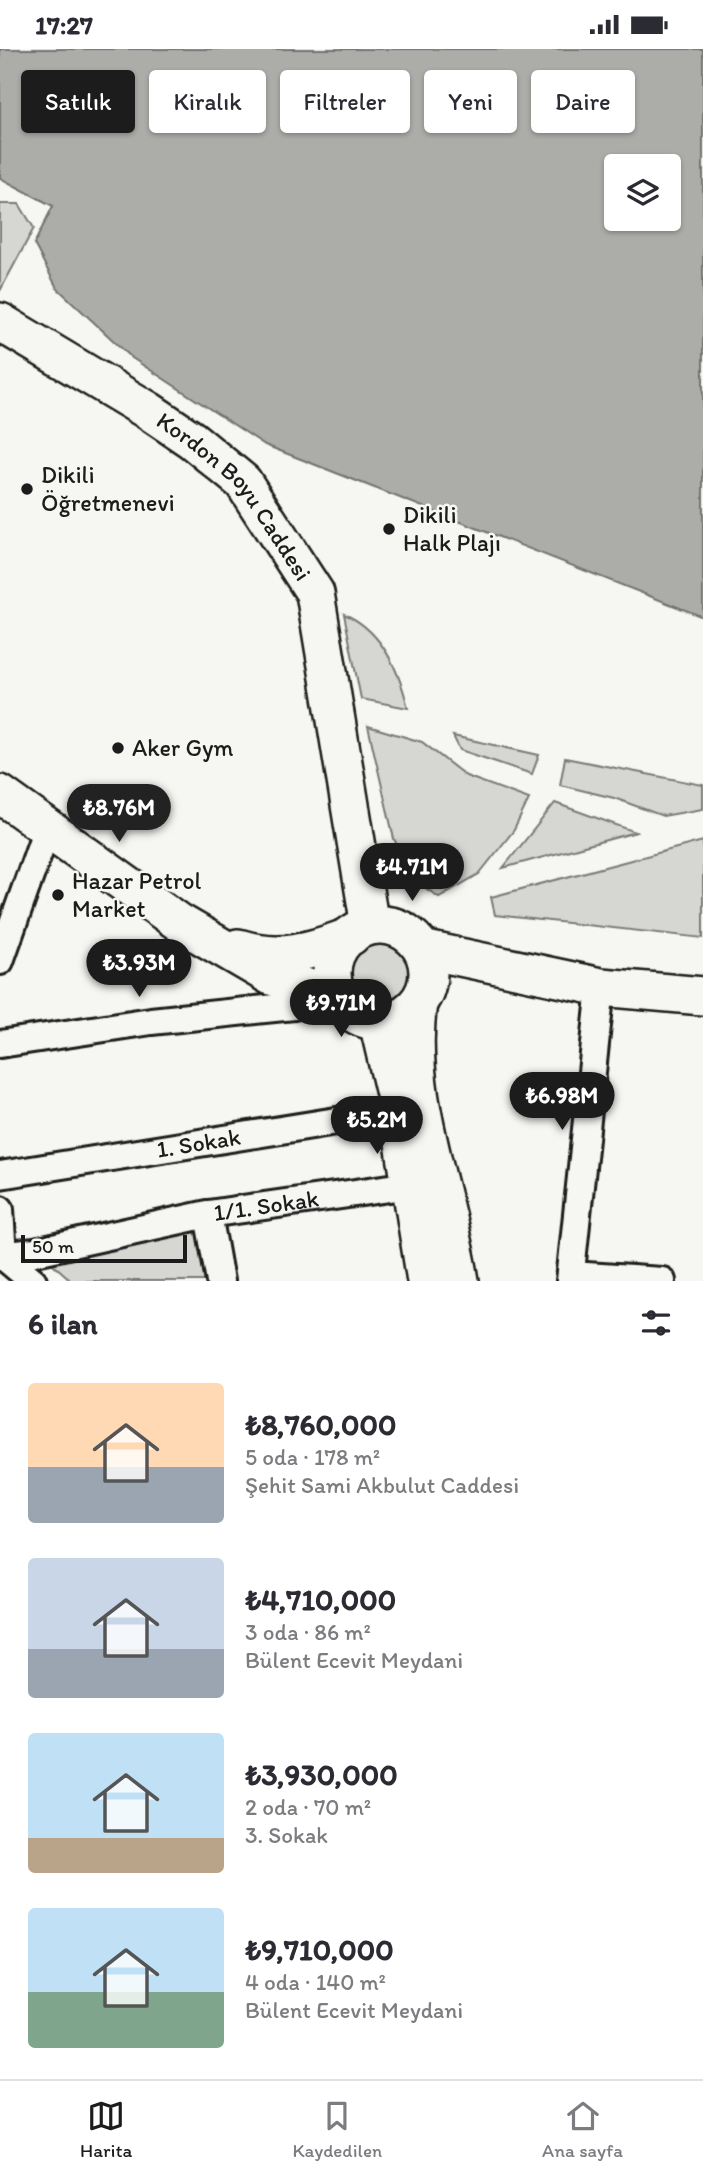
<!DOCTYPE html>
<html lang="tr">
<meta charset="utf-8">
<style>
body{margin:0;font-family:Itim,sans-serif;background:#f7f7f7;color:#2b2b33;height:100vh;display:flex;flex-direction:column;font-size:26px;white-space:nowrap}
*{box-sizing:border-box;margin:0}
p{font-size:23px;color:#7c7c81}
.icon{flex:none;width:38px;height:38px;fill:none;stroke:currentColor;stroke-width:2;stroke-linecap:round;stroke-linejoin:round}
.map{position:relative;height:1232px;overflow:hidden}
.drawer{display:flex;flex-direction:column;background:#fff;flex:1}
.drawer>*{flex:none}
.guide{position:absolute;left:21px;top:21px;width:662px;height:63px;display:flex;gap:14px}
.tools{position:absolute;left:604px;top:105px;display:grid;gap:14px}
.tools a{display:grid;place-items:center;width:77px;height:77px;border-radius:7px;background:#fff;box-shadow:0 2px 5px #0004;font-size:35px}
.scale{position:absolute;left:21px;bottom:18px;width:166px;box-sizing:border-box;padding-left:7px;border:4px solid #1c1c1c;border-top:0;font-size:19px;line-height:24px;white-space:nowrap;color:#1c1c1c;-webkit-text-stroke:5px #f6f6f2;paint-order:stroke}
.price{position:absolute;translate:-50% -60px;padding:0 16px;border-radius:24px;background:#1c1c1c;color:#fff;font-size:23px;line-height:46px;filter:drop-shadow(0 2px 4px #0008)}
.price::after{content:'';position:absolute;left:50%;top:42px;width:21px;height:16px;margin-left:-10px;background:inherit;clip-path:polygon(0 0,100% 0,50% 100%)}
.price.selected{background:#222;color:#fff}
ul{padding:0;list-style:none}
li{display:flex;align-items:center;gap:21px;height:175px;padding:0 28px}
li span{display:grid;place-items:center;flex:none;width:196px;height:140px;border-radius:7px;color:#555}
li>.icon{margin-inline-start:auto}
span .icon{width:84px;height:84px;fill:#fffc;stroke-width:1}
li b{font-size:30px}
h2{display:flex;justify-content:space-between;align-items:center;height:84px;padding:0 28px;font-size:30px}
.pill{padding:0 24px;border-radius:7px;background:#fff;box-shadow:0 2px 5px #0004;font-size:24px;line-height:63px}
.pill.selected{background:#1c1c1c;color:#fff}
.status{display:flex;justify-content:space-between;align-items:center;height:49px;padding:0 35px;background:#fff;direction:ltr}
.status svg{height:19px;fill:currentColor}
.tabs{display:flex;justify-content:space-around;align-items:center;height:98px;border-top:2px solid #e1e1e2;background:#fff;font-size:19px;color:#7c7c81}
.tabs a{display:grid;justify-items:center;gap:4px}
.tabs .selected{color:#1c1c1c}
.map>svg:first-child{display:block}
.green{fill:#d6d6d2;stroke:#797977;stroke-width:2}
.water{fill:#acaca9;stroke:#727271;stroke-width:2;fill-rule:evenodd}
.lines{fill:none;stroke-linecap:round;stroke-linejoin:round}
.street-casing{stroke:#1c1c1c;stroke-width:32}
.secondary-casing{stroke:#1c1c1c;stroke-width:42}
.street{stroke:#f6f6f2;stroke-width:26}
.secondary{stroke:#f6f6f2;stroke-width:37}
.poi-dot{fill:#1c1c1c;stroke:#f6f6f2;stroke-width:2.5}
.labels{text-anchor:middle;stroke-width:5;stroke-linejoin:round;paint-order:stroke}
.poi-label{font-size:24px;fill:#1c1c1c;stroke:#f6f6f2;text-anchor:start}
.street-label{font-size:24px;fill:#1c1c1c;stroke:#f6f6f2}
</style>
<div class="status"><b>17:27</b><svg viewBox="0 0 49 12"><path d="M0 12V9h3v3zM5 12V6h3v6zM10 12V3h3v9zM15 12V0h3v12zM26 1h20v11H26zM47 4h2v5h-2z"/></svg></div>
<div class="map">
<svg width="703" height="1232" viewBox="0 0 703 1232">
<rect width="100%" height="100%" fill="#f6f6f2"/>
<filter id="ink" filterUnits="userSpaceOnUse"><feTurbulence type="fractalNoise" baseFrequency=".0143" numOctaves="2"/><feDisplacementMap in="SourceGraphic" scale="14" xChannelSelector="R" yChannelSelector="G"/><feConvolveMatrix kernelMatrix="1 2 1 2 8 2 1 2 1" color-interpolation-filters="sRGB"/></filter>
<g filter="url(#ink)">
<g class="green">
<polygon points="0,155 19,155 34,179 0,242"/>
<path d="M344,565C382,581 399,621 408,659L361,650Z"/>
<polygon points="368,677 422,693 466,727 529,750 514,781 479,825 439,848 415,832 394,790"/>
<polygon points="453,687 539,706 532,725 460,701"/>
<polygon points="565,709 703,736 703,760 663,767 614,749 560,736"/>
<polygon points="555,754 636,783 503,819"/>
<polygon points="703,792 703,889 495,866 491,848"/>
<circle cx="381" cy="920" r="31"/>
<polygon points="201,1182 206,1232 72,1232 46,1209"/>
</g>
<path class="water" d="M0,0H703V568L265,396L132,309L57,239L34,195L53,157L0,129ZM616,117H668V170H616Z"/>
<g class="lines">
<g class="street-casing">
<g id="street">
<polyline points="0,912 47,779"/>
<polyline points="0,995 151,972 294,957 301,949 303,939"/>
<path id="s1" d="M0,1126L399,1062"/>
<polyline points="0,1160 3,1207"/>
<polyline points="208,1165 220,1232"/>
<path id="s2" d="M0,1207L35,1203L208,1165L411,1136"/>
<polyline points="3,1207 33,1232"/>
<polyline points="571,1226 662,1232"/>
<polyline points="570,1232 601,938"/>
</g>
</g>
<g class="secondary-casing">
<g id="secondary">
<path id="s3" d="M0,273L149,362L192,391L243,433L315,544L370,877"/>
<polyline points="0,745 180,874 271,927 339,949"/>
<circle cx="380" cy="924" r="48"/>
<path d="M238,899C279,912 312,902 351,887"/>
<polyline points="422,900 601,938 703,947"/>
<path d="M418,954C404,1047 446,1141 460,1232"/>
<polyline points="378,973 399,1062 426,1232"/>
</g>
</g>
<use href="#street" class="street"/>
<use href="#secondary" class="secondary"/>
</g>
</g>
<g class="poi-dot">
<circle cx="27" cy="440" r="7"/>
<circle cx="389" cy="480" r="7"/>
<circle cx="118" cy="699" r="7"/>
<circle cx="58" cy="846" r="7"/>
</g>
<g class="labels">
<g class="poi-label">
<text x="41" y="434">Dikili<tspan x="41" dy="28">Öğretmenevi</tspan></text>
<text x="403" y="474">Dikili<tspan x="403" dy="28">Halk Plajı</tspan></text>
<text x="132" y="707">Aker Gym</text>
<text x="72" y="840">Hazar Petrol<tspan x="72" dy="28">Market</tspan></text>
</g>
<g class="street-label">
<text dy="8" stroke="none"><textPath href="#s3" startOffset="296">Kordon Boyu Caddesi</textPath></text>
<text dy="8" stroke="none"><textPath href="#s1" startOffset="201">1. Sokak</textPath></text>
<text dy="8" stroke="none"><textPath href="#s2" startOffset="271">1/1. Sokak</textPath></text>
</g>
</g>
</svg>
<div class="tools">
<a><svg class="icon" aria-label="layers" viewBox="0 0 24 24"><path d="M12 4l9 5-9 5-9-5zM3 14l9 5 9-5"/></svg></a>
</div>
<div class="scale">50 m</div>
<b class="price selected" style="left:119px;top:795px">₺8.76M</b>
<b class="price" style="left:412px;top:854px">₺4.71M</b>
<b class="price" style="left:139px;top:950px">₺3.93M</b>
<b class="price" style="left:341px;top:990px">₺9.71M</b>
<b class="price" style="left:562px;top:1083px">₺6.98M</b>
<b class="price" style="left:377px;top:1107px">₺5.2M</b>
<div class="guide">
<a class="pill selected">Satılık</a>
<a class="pill">Kiralık</a>
<a class="pill">Filtreler</a>
<a class="pill">Yeni</a>
<a class="pill">Daire</a>
</div>
</div>
<section class="drawer">
<h2>6 ilan<svg class="icon" aria-label="filters" viewBox="0 0 24 24"><path d="M4 7h16M4 17h16"/><circle cx="9" cy="7" r="2"/><circle cx="15" cy="17" r="2"/></svg></h2>
<ul>
<li><span style="background:linear-gradient(#ffd9b3 60%,#9aa5b1 0)"><svg class="icon" aria-label="home" viewBox="0 0 24 24"><path d="M3 11l9-7 9 7M6 9v11h12V9"/></svg></span><div><b>₺8,760,000</b><p>5 oda · 178 m²</p><p>Şehit Sami Akbulut Caddesi</p></div></li>
<li><span style="background:linear-gradient(#c9d6e8 65%,#9aa5b1 0)"><svg class="icon" aria-label="home" viewBox="0 0 24 24"><path d="M3 11l9-7 9 7M6 9v11h12V9"/></svg></span><div><b>₺4,710,000</b><p>3 oda · 86 m²</p><p>Bülent Ecevit Meydani</p></div></li>
<li><span style="background:linear-gradient(#bfe0f5 75%,#b9a48a 0)"><svg class="icon" aria-label="home" viewBox="0 0 24 24"><path d="M3 11l9-7 9 7M6 9v11h12V9"/></svg></span><div><b>₺3,930,000</b><p>2 oda · 70 m²</p><p>3. Sokak</p></div></li>
<li><span style="background:linear-gradient(#bfe0f5 60%,#7fa58c 0)"><svg class="icon" aria-label="home" viewBox="0 0 24 24"><path d="M3 11l9-7 9 7M6 9v11h12V9"/></svg></span><div><b>₺9,710,000</b><p>4 oda · 140 m²</p><p>Bülent Ecevit Meydani</p></div></li>
</ul>
</section>
<nav class="tabs">
<a class="selected"><svg class="icon" aria-label="map" viewBox="0 0 24 24"><path d="M3 6l6-2 6 2 6-2v14l-6 2-6-2-6 2zM9 4v14M15 6v14"/></svg>Harita</a>
<a><svg class="icon" aria-label="saved" viewBox="0 0 24 24"><path d="M7 4h10v16l-5-4-5 4z"/></svg>Kaydedilen</a>
<a><svg class="icon" aria-label="home" viewBox="0 0 24 24"><path d="M3 11l9-7 9 7M6 9v11h12V9"/></svg>Ana sayfa</a>
</nav>
